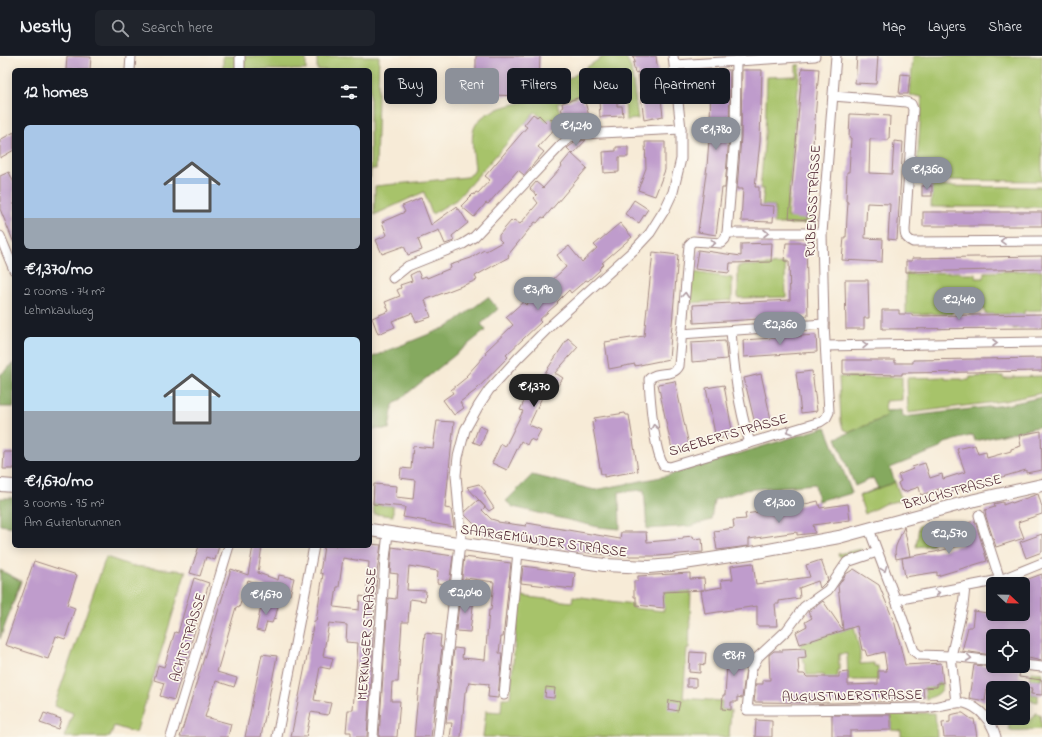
<!DOCTYPE html>
<meta charset="utf-8">
<style>
body{margin:0;font-family:"Indie Flower",sans-serif;background:#20242c;color:#f1f3f6;height:100vh;display:flex;flex-direction:column;font-size:15px;white-space:nowrap}
*{box-sizing:border-box;margin:0}
p{font-size:13px;color:#9ea1a6}
.icon{flex:none;width:22px;height:22px;fill:none;stroke:currentColor;stroke-width:2;stroke-linecap:round;stroke-linejoin:round}
.map{position:relative;flex:1;overflow:hidden}
.details{position:absolute;left:12px;top:12px;width:360px;height:480px;display:flex;flex-direction:column;background:#171b24;border-radius:6px;box-shadow:0 2px 10px #0003}
.details>*{flex:none}
.guide{position:absolute;left:384px;top:12px;width:380px;height:36px;display:flex;gap:8px}
.needle{width:26px;rotate:112deg}
.buttons{position:absolute;left:986px;top:521px;display:grid;gap:8px}
.buttons a{display:grid;place-items:center;width:44px;height:44px;border-radius:6px;background:#171b24;box-shadow:0 2px 10px #0003;font-size:20px}
.price{position:absolute;translate:-50% -34px;padding:0 9px;border-radius:14px;background:#8c9099;color:#fff;font-size:13px;line-height:26px;filter:drop-shadow(0 1px 2px #0008)}
.price::after{content:'';position:absolute;left:50%;top:24px;width:12px;height:9px;margin-left:-6px;background:inherit;clip-path:polygon(0 0,100% 0,50% 100%)}
.price.current{background:#222;color:#fff}
ul{padding:0;list-style:none}
li{display:grid;align-content:center;gap:8px;height:212px;padding:0 12px}
li span{display:grid;place-items:center;height:124px;border-radius:6px;color:#555}
li>.icon{margin-inline-start:auto}
span .icon{width:72px;height:72px;fill:#fffc;stroke-width:1}
li b{font-size:17px}
h2{display:flex;justify-content:space-between;align-items:center;height:48px;padding:0 12px;font-size:17px}
.pill{padding:0 14px;border-radius:6px;background:#171b24;box-shadow:0 2px 10px #0003;font-size:14px;line-height:36px}
.pill.current{background:#8c9099;color:#fff}
header{display:flex;align-items:center;gap:24px;box-sizing:border-box;height:56px;padding:0 20px;background:#171b24;border-bottom:1px solid #363941}
header strong{font-size:19px}
nav{display:flex;gap:22px;margin-inline-start:auto;font-size:14px}
.search{width:280px;height:36px;background:#20242c;display:flex;align-items:center;gap:10px;box-sizing:border-box;padding:0 14px;border-radius:6px;color:#9ea1a6;font-size:15px}
.map>svg:first-child{display:block}
.green{fill:#a7c36a;stroke:#78714a}
.forest{fill:#85a95e;stroke:#686444}
.building{fill:#bf9ccc;fill-rule:evenodd}
.lines{fill:none;stroke-linecap:round;stroke-linejoin:round}
.street-casing{stroke:#a08581;stroke-width:11}
.secondary-casing{stroke:#a08581;stroke-width:14}
.street{stroke:#fff;stroke-width:9}
.secondary{stroke:#fff;stroke-width:12}
.oneway{stroke:#ae9aa0}
.labels{text-anchor:middle;stroke-width:3.5;stroke-linejoin:round;paint-order:stroke}
.street-label{font-size:14px;fill:#4a1f2b;stroke:#fbf7ec}
</style>
<header>
<strong>Nestly</strong>
<div class="search"><svg class="icon" aria-label="search" viewBox="0 0 24 24"><circle cx="10" cy="10" r="6"/><path d="M15 15l6 6"/></svg>Search here</div>
<nav><a>Map</a><a>Layers</a><a>Share</a></nav>
</header>
<div class="map">
<svg width="1042" height="681" viewBox="0 0 1042 681">
<rect width="100%" height="100%" fill="#fbf7ec"/>
<filter id="ink" filterUnits="userSpaceOnUse"><feTurbulence type="fractalNoise" baseFrequency=".025" numOctaves="2"/><feDisplacementMap in="SourceGraphic" scale="8" xChannelSelector="R" yChannelSelector="G"/><feConvolveMatrix kernelMatrix="1 2 1 2 8 2 1 2 1" color-interpolation-filters="sRGB"/></filter>
<filter id="wash" filterUnits="userSpaceOnUse"><feTurbulence type="fractalNoise" baseFrequency=".012" numOctaves="4" result="noise"/><feDisplacementMap in="SourceGraphic" scale="16" xChannelSelector="R" yChannelSelector="G"/><feGaussianBlur stdDeviation="0.9" result="paint"/><feColorMatrix in="noise" values="0 0 0 0 0 0 0 0 0 0 0 0 0 0 0 0 0 1.4 0 .05"/><feComposite in="paint" operator="in"/></filter>
<g filter="url(#wash)">
<rect width="100%" height="100%" fill="#f7ebd7"/>
<g class="green">
<rect x="223" y="0" width="83" height="14"/>
<polygon points="317,0 379,0 376,113 371,113 370,122 370,14 317,14"/>
<path d="M604,0H625L631,12L638,63L626,64L625,46H619L618,41L583,42L582,39L557,47L564,67L566,71L564,74L550,62L546,66L535,56L456,144L432,158L424,136L374,159L375,130L467,121L473,117L475,113C474,102 471,86 473,76C478,50 521,49 541,41Z"/>
<polygon points="913,0 1042,0 1042,125 916,124 922,41 910,39"/>
<polygon points="796,9 800,9 787,161 807,163 808,153 812,153 810,168 774,168 775,150 762,149 764,133 760,133 765,78 767,21 796,20"/>
<polygon points="932,130 1042,131 1042,151 931,151"/>
<polygon points="785,208 786,241 738,242 738,210"/>
<polygon points="1042,214 1042,254 1024,255 1024,272 1013,273 1013,258 985,258 984,252 952,253 952,258 906,258 906,218 960,216 961,218 976,218 976,222 984,222 984,216"/>
<polygon points="693,216 732,222 732,244 690,247"/>
<polygon points="1003,320 1003,322 1013,322 1013,321 1042,320 1042,337 1004,345 908,357 907,322 945,321 945,323 962,323 962,324 969,324 970,321"/>
<polygon points="839,321 902,321 902,344 885,345 886,361 850,376 843,373 841,366"/>
<polygon points="895,426 902,444 884,448 865,458 859,440"/>
<polygon points="373,448 393,450 393,460 374,458"/>
<polygon points="928,467 933,489 916,491 919,470"/>
<polygon points="861,493 862,497 846,504 838,499 838,498"/>
<polygon points="106,501 132,510 186,515 136,677 114,670 110,681 64,681 73,657 54,650"/>
<polygon points="691,534 689,593 687,593 683,642 722,645 722,653 731,654 729,681 483,681 486,655 501,656 502,642 510,642 519,540 572,546 573,540 633,548 633,552 664,555 663,536"/>
<polygon points="854,570 860,596 860,608 874,607 874,610 878,610 878,624 848,624 847,598 839,598 839,614 837,614 837,625 824,625 824,619 807,619 800,588 850,572"/>
<polygon points="1032,616 1042,617 1041,624 1033,623 1031,638 1038,639 1038,646 1031,645 1028,641 1030,617"/>
<path d="M937,627H943C943,638 935,640 926,643L924,628H930L931,632L937,631Z"/>
<path d="M1036,656L1037,658H1040L1042,673L1014,675L1009,673V662H1015C1023,671 1033,665 1036,656Z"/>
<polygon points="891,657 935,657 937,681 901,681 901,675 891,674"/>
</g>
<g class="forest">
<polygon points="488,241 498,253 481,268 486,274 393,349 389,373 371,373 370,386 370,302 449,270"/>
<polygon points="14,307 14,351 0,351 0,319"/>
<polygon points="1042,341 1042,370 975,385 973,379 945,387 940,392 890,412 895,426 859,440 878,432 873,422 855,430 836,382 886,361 885,355 902,354 903,361 1005,349"/>
<polygon points="826,371 852,437 835,442 832,441 818,445 815,428 744,434 714,444 711,464 691,470 647,473 644,434 619,436 620,473 598,471 513,451 506,445 532,419 595,434 666,420"/>
<polygon points="0,442 14,442 14,471 0,469"/>
<polygon points="0,514 21,525 0,583"/>
</g>
<g id="blocks">
<g class="building">
<polygon points="67,0 91,1 90,14 66,14"/>
<polygon points="476,0 540,0 539,32 523,32 523,40 491,39 492,31 476,30"/>
<polygon points="633,0 656,0 663,60 644,64 638,16 635,17 633,7 635,6"/>
<polygon points="857,0 878,0 876,28 855,27"/>
<polygon points="802,12 819,13 807,164 789,162 796,88"/>
<polygon points="711,14 730,14 729,81 725,132 722,132 716,179 698,176 707,110 710,71"/>
<polygon points="742,14 762,14 760,86 755,131 759,131 759,149 774,150 773,166 741,165 743,133 737,133 741,81"/>
<polygon points="901,18 910,19 908,38 899,38"/>
<polygon points="581,41 583,46 585,46 589,60 572,66 570,60 565,65 561,52 563,52 562,47"/>
<polygon points="617,42 617,50 622,50 623,60 600,61 599,43"/>
<polygon points="533,58 537,61 539,59 546,66 550,62 558,69 538,91 544,96 524,119 518,114 488,148 486,147 474,161 461,150 473,138 474,139 476,136 478,137 490,124 485,120 527,71 524,69"/>
<polygon points="850,58 890,60 889,84 870,83 869,117 892,118 894,85 903,86 897,184 888,183 890,148 867,147 865,182 883,183 882,206 842,204 844,181 846,181 847,161 848,146 846,145 847,116 849,116 851,82 849,82"/>
<polygon points="14,76 14,94 0,102 0,84"/>
<polygon points="586,84 573,98 567,92 576,86"/>
<polygon points="645,86 665,86 665,114 655,140 638,134 646,112"/>
<polygon points="616,91 628,91 628,101 619,101 619,116 604,117 603,96 616,95"/>
<polygon points="571,97 587,112 544,162 542,161 537,167 535,166 508,199 509,201 475,220 477,224 425,244 431,261 416,266 412,257 392,265 395,271 378,278 372,262 389,255 385,246 400,240 397,234 401,232 400,229 412,225 410,219 418,215 421,222 426,220 427,222 451,212 450,209 471,202 484,194 486,195 502,186 499,183 499,179 511,165 512,166 514,164 520,168 538,147 534,142 537,139 530,133 536,126 543,132 559,114 562,110 561,109"/>
<polygon points="9,116 14,127 14,187 0,153 0,120"/>
<rect x="922" y="130" width="10" height="10"/>
<polygon points="421,142 431,169 456,151 458,154 459,153 468,167 452,180 454,185 445,188 439,174 418,183 422,194 408,199 404,190 382,198 376,184 387,179 382,166 405,156 402,150"/>
<polygon points="634,144 648,153 639,167 625,158"/>
<rect x="923" y="156" width="119" height="14"/>
<polygon points="620,167 632,181 602,207 604,208 599,213 600,214 588,225 586,224 571,237 569,234 557,246 558,247 539,264 541,266 506,299 508,301 475,335 460,346 464,352 454,359 443,344 453,337 451,334 467,321 466,320 486,298 485,296 513,269 506,261 523,246 526,249 566,211 557,199 569,190 582,206 597,192 594,189"/>
<polygon points="772,187 771,206 730,207 729,217 695,213 698,194 741,200 741,188"/>
<polygon points="786,187 806,187 808,260 694,267 693,249 790,244 789,205 784,205"/>
<polygon points="653,196 678,199 669,303 635,310 635,308 609,313 605,286 644,280"/>
<polygon points="1042,200 1042,213 906,216 906,205 912,205 912,202"/>
<polygon points="845,224 868,224 869,262 864,262 864,273 846,273"/>
<polygon points="882,254 899,254 899,258 912,258 912,260 1042,258 1042,272 882,273"/>
<polygon points="816,279 817,296 744,301 743,284"/>
<polygon points="568,282 578,291 554,318 557,318 563,322 550,341 544,337 529,369 541,374 535,385 530,383 527,389 521,385 507,414 492,407 501,388 505,391 523,355 520,354 528,337 531,338"/>
<polygon points="725,285 727,303 692,306 691,287"/>
<polygon points="1042,302 1042,315 902,317 902,319 843,318 843,304 895,304 895,307 913,307 913,304"/>
<polygon points="812,315 817,355 801,357 796,317"/>
<polygon points="761,318 772,368 756,372 744,322"/>
<polygon points="675,325 690,394 673,398 658,328"/>
<polygon points="724,329 733,380 716,383 706,332"/>
<polygon points="625,357 626,359 629,359 638,415 604,421 604,418 601,418 592,366 595,365 594,362"/>
<polygon points="437,365 454,366 445,452 451,453 454,471 425,466 426,465 403,461 405,451 373,448 374,428 397,430 396,441 413,443 415,424 400,422 401,412 411,413 413,390 433,392"/>
<polygon points="479,370 487,373 481,389 473,386"/>
<polygon points="1041,375 1042,414 1026,417 1026,414 941,439 939,433 921,439 919,431 904,436 903,434 901,435 898,427 901,425 898,419 913,413 912,411 925,407 930,422 942,418 943,423 965,416 957,393 975,389 978,398 986,396 987,402 1011,395 1011,393 1021,390 1019,379"/>
<polygon points="4,396 14,396 14,413 3,413"/>
<polygon points="479,428 486,436 484,437 494,452 489,455 467,431"/>
<polygon points="1038,438 1042,451 1042,458 1018,466 1024,482 996,491 986,461 985,454 995,451 994,448 1003,446 1003,449 1011,446 1012,447"/>
<polygon points="478,444 485,451 482,454 491,463 498,465 498,466 526,470 527,467 620,483 621,476 646,476 647,486 683,483 683,481 693,480 694,483 702,482 703,496 658,500 617,500 596,498 485,479 465,459 465,456"/>
<polygon points="818,445 820,452 848,448 850,464 813,469 815,477 797,479 797,476 749,483 749,490 717,494 714,475 734,472 733,464 746,463 745,458 793,451"/>
<polygon points="975,465 987,505 937,520 937,516 905,521 902,502 935,496 962,489 956,470"/>
<polygon points="904,471 910,500 896,503 895,496 896,490"/>
<polygon points="1042,478 1042,496 1026,502 1020,486"/>
<path d="M370,488L381,489L377,516L367,681H351V676H346L348,654H353L358,587L346,586L347,569L329,567L323,600L333,602L330,613L320,611L314,644L331,647L328,659L311,656L306,681H291L314,565H316L323,518L320,517L324,490H370ZM343,502L369,506L366,541L360,540L359,554L334,551L337,531H339Z"/>
<polygon points="199,490 219,490 215,504 206,501 200,520 190,517"/>
<polygon points="253,490 262,490 258,517 278,524 279,519 294,522 290,539 248,524 239,552 236,551 217,616 237,622 234,631 216,625 205,661 231,668 228,681 180,681 231,513 248,519"/>
<polygon points="392,491 453,500 449,529 437,527 438,515 409,510 407,534 426,535 425,545 410,543 408,566 402,566 398,626 392,626 391,645 400,645 397,681 379,681 388,542 396,543 398,518 390,517"/>
<polygon points="464,501 511,507 504,573 503,581 501,581 499,597 502,597 498,642 488,641 489,628 469,626 467,636 465,636 461,681 450,681 452,667 446,667 454,592 463,593 462,602 485,604 489,554 491,554 494,526 465,522 463,531 461,531"/>
<polygon points="821,504 828,524 820,532 818,525 799,532 800,542 779,545 779,548 775,548 777,570 757,570 757,550 705,558 701,534 704,534 663,536 664,552 636,549 636,541 634,541 634,525 638,525 638,520 690,517 690,523 704,522 705,534 722,531 721,524 733,523 731,510 753,507 756,528 810,521 806,509"/>
<polygon points="34,505 77,519 67,549 75,552 65,583 56,580 48,603 5,589"/>
<polygon points="523,510 575,517 573,533 521,527"/>
<polygon points="854,513 879,529 895,568 905,609 941,607 943,627 937,627 937,631 923,632 924,642 918,643 918,645 833,647 754,646 756,628 763,628 763,624 770,624 769,599 774,595 783,595 783,593 805,592 806,601 798,602 799,618 804,618 807,621 839,621 839,617 848,616 848,629 878,628 878,615 887,615 884,596 867,600 865,594 862,594 857,570 800,588 796,576 807,570 805,566 812,562 808,556 823,545 843,574 838,530 846,518"/>
<polygon points="1042,518 1042,605 1024,601 1027,583 1023,583 1023,580 993,580 992,599 962,595 968,571 972,571 974,555 1001,559 1001,560 1029,559 1023,543 1023,525"/>
<polygon points="194,522 209,527 174,644 160,640 164,627 154,624 158,609 164,611 175,576 178,577"/>
<polygon points="460,540 474,542 470,576 456,575"/>
<polygon points="262,546 278,550 275,563 274,562 272,567 267,566 264,576 256,574"/>
<polygon points="425,577 441,579 440,590 442,591 431,681 414,681 421,607 422,607"/>
<polygon points="690,596 706,597 705,609 700,608 700,617 689,616"/>
<polygon points="721,597 748,597 742,642 737,641 737,646 731,646 731,654 722,653 723,639 725,639 727,610 720,610"/>
<polygon points="262,598 277,600 261,681 245,681"/>
<polygon points="974,609 1020,614 1019,621 1042,624 1042,639 1031,638 1032,632 987,632 985,645 969,642"/>
<polygon points="687,622 696,623 696,631 687,631"/>
<polygon points="546,631 555,632 554,642 545,641"/>
<polygon points="669,644 680,646 678,655 668,653"/>
<polygon points="44,657 61,663 58,673 40,667"/>
<polygon points="959,657 963,657 971,663 974,663 977,681 944,681 942,667 950,666 950,659"/>
<polygon points="891,659 891,674 850,675 850,681 832,681 832,659"/>
<polygon points="756,664 772,665 772,681 755,681"/>
</g>
</g>
</g>
<g filter="url(#ink)">
<use href="#blocks" fill-opacity="0" stroke="#a08581" stroke-width="1"/>
<g class="lines">
<g class="street-casing">
<g id="street">
<polyline points="240,0 240,14"/>
<path d="M736,5L735,81L727,177L725,183L721,187L693,185L689,189L679,310C673,322 657,314 649,323C650,342 654,397 664,410L670,411L820,366L826,362L829,356L824,268L822,177L836,0"/>
<polyline points="675,9 815,0"/>
<polyline points="130,14 131,0"/>
<path d="M833,40L895,45L906,46L911,48L913,53L905,174C905,181 907,183 913,186L1042,185"/>
<polyline points="727,177 822,177"/>
<polyline points="0,180 14,214"/>
<polyline points="393,222 408,210 463,188 474,181 561,89 571,81 582,78 681,73"/>
<path d="M731,275C734,313 738,350 750,387"/>
<polyline points="681,278 824,268"/>
<polyline points="826,290 1042,286"/>
<polyline points="979,459 1000,524"/>
<polyline points="869,473 898,550 914,595 919,599 951,600 993,605"/>
<path d="M877,496L847,506L828,534L804,551L787,574L758,601L751,614L747,654C806,654 864,653 922,652C936,652 951,645 964,647C980,651 992,666 996,681"/>
<polyline points="896,544 1000,524 1042,507"/>
<polyline points="1023,609 1042,611"/>
<polyline points="504,639 518,496"/>
<polyline points="956,647 951,600 963,550 965,531"/>
<polyline points="171,681 229,490"/>
<polyline points="277,681 314,490"/>
<polyline points="373,681 385,503 388,477"/>
<polyline points="438,681 461,479 456,419 458,401 465,374 479,349 489,334 518,302 551,269 636,192 650,177 665,153 673,136 681,103 681,73 673,0"/>
</g>
</g>
<g class="secondary-casing">
<g id="secondary">
<polyline points="0,429 14,430"/>
<polyline points="370,474 604,509 649,511 671,509 757,496 839,481 975,444 1042,429"/>
</g>
</g>
<use href="#street" class="street"/>
<use href="#secondary" class="secondary"/>
</g>
<defs><path id="oneway-chevron" d="M-2-3.5L2.5 0L-2 3.5" fill="none" stroke-width="1.6" stroke-linecap="round" stroke-linejoin="round"/></defs>
<g class="oneway">
<use href="#oneway-chevron" transform="translate(766 177)"/>
<use href="#oneway-chevron" transform="translate(1003 185) rotate(179)"/>
<use href="#oneway-chevron" transform="translate(713 187) rotate(5)"/>
<use href="#oneway-chevron" transform="translate(685 239) rotate(-85)"/>
<use href="#oneway-chevron" transform="translate(995 287)"/>
<use href="#oneway-chevron" transform="translate(865 289) rotate(-1)"/>
<use href="#oneway-chevron" transform="translate(654 371) rotate(-99)"/>
<use href="#oneway-chevron" transform="translate(789 375) rotate(163)"/>
<use href="#oneway-chevron" transform="translate(884 513) rotate(69)"/>
<use href="#oneway-chevron" transform="translate(937 537) rotate(-10)"/>
<use href="#oneway-chevron" transform="translate(969 602) rotate(7)"/>
</g>
</g>
<g class="labels">
<g class="street-label">
<text transform="translate(812 145) rotate(-87)" y="5">RUBENSSTRASSE</text>
<text transform="translate(728 378) rotate(-16)" y="5">SIGEBERTSTRASSE</text>
<text transform="translate(952 435) rotate(-15)" y="5">BRUCHSTRASSE</text>
<text transform="translate(544 484) rotate(8)" y="5">SAARGEMÜNDER STRASSE</text>
<text transform="translate(366 578) rotate(-86)" y="5">MERKINGER STRASSE</text>
<text transform="translate(187 581) rotate(-73)" y="5">ACHTSTRASSE</text>
<text transform="translate(852 639) rotate(-1)" y="5">AUGUSTINERSTRASSE</text>
</g>
</g>
</svg>
<div class="buttons">
<a><svg class="needle" viewBox="-14 -14 28 28"><path d="M0-13l5 13h-10z" fill="#e53935"/><path d="M0 13l5-13h-10z" fill="#9ea1a6"/></svg></a>
<a><svg class="icon" aria-label="locate" viewBox="0 0 24 24"><circle cx="12" cy="12" r="6"/><path d="M12 2v4M12 18v4M2 12h4M18 12h4"/></svg></a>
<a><svg class="icon" aria-label="layers" viewBox="0 0 24 24"><path d="M12 4l9 5-9 5-9-5zM3 14l9 5 9-5"/></svg></a>
</div>
<b class="price" style="left:576px;top:91px">€1,210</b>
<b class="price" style="left:716px;top:95px">€1,780</b>
<b class="price" style="left:927px;top:135px">€1,360</b>
<b class="price" style="left:538px;top:255px">€3,190</b>
<b class="price" style="left:959px;top:265px">€2,410</b>
<b class="price" style="left:780px;top:290px">€2,360</b>
<b class="price current" style="left:534px;top:352px">€1,370</b>
<b class="price" style="left:779px;top:468px">€1,300</b>
<b class="price" style="left:949px;top:499px">€2,570</b>
<b class="price" style="left:465px;top:558px">€2,040</b>
<b class="price" style="left:266px;top:560px">€1,670</b>
<b class="price" style="left:734px;top:621px">€817</b>
<div class="guide">
<a class="pill">Buy</a>
<a class="pill current">Rent</a>
<a class="pill">Filters</a>
<a class="pill">New</a>
<a class="pill">Apartment</a>
</div>
<section class="details">
<h2>12 homes<svg class="icon" aria-label="filters" viewBox="0 0 24 24"><path d="M4 7h16M4 17h16"/><circle cx="9" cy="7" r="2"/><circle cx="15" cy="17" r="2"/></svg></h2>
<ul>
<li><span style="background:linear-gradient(#a9c7e8 75%,#9aa5b1 0)"><svg class="icon" aria-label="home" viewBox="0 0 24 24"><path d="M3 11l9-7 9 7M6 9v11h12V9"/></svg></span><div><b>€1,370/mo</b><p>2 rooms · 74 m²</p><p>Lehmkaulweg</p></div></li>
<li><span style="background:linear-gradient(#bfe0f5 60%,#9aa5b1 0)"><svg class="icon" aria-label="home" viewBox="0 0 24 24"><path d="M3 11l9-7 9 7M6 9v11h12V9"/></svg></span><div><b>€1,670/mo</b><p>3 rooms · 95 m²</p><p>Am Gutenbrunnen</p></div></li>
</ul>
</section>
</div>
